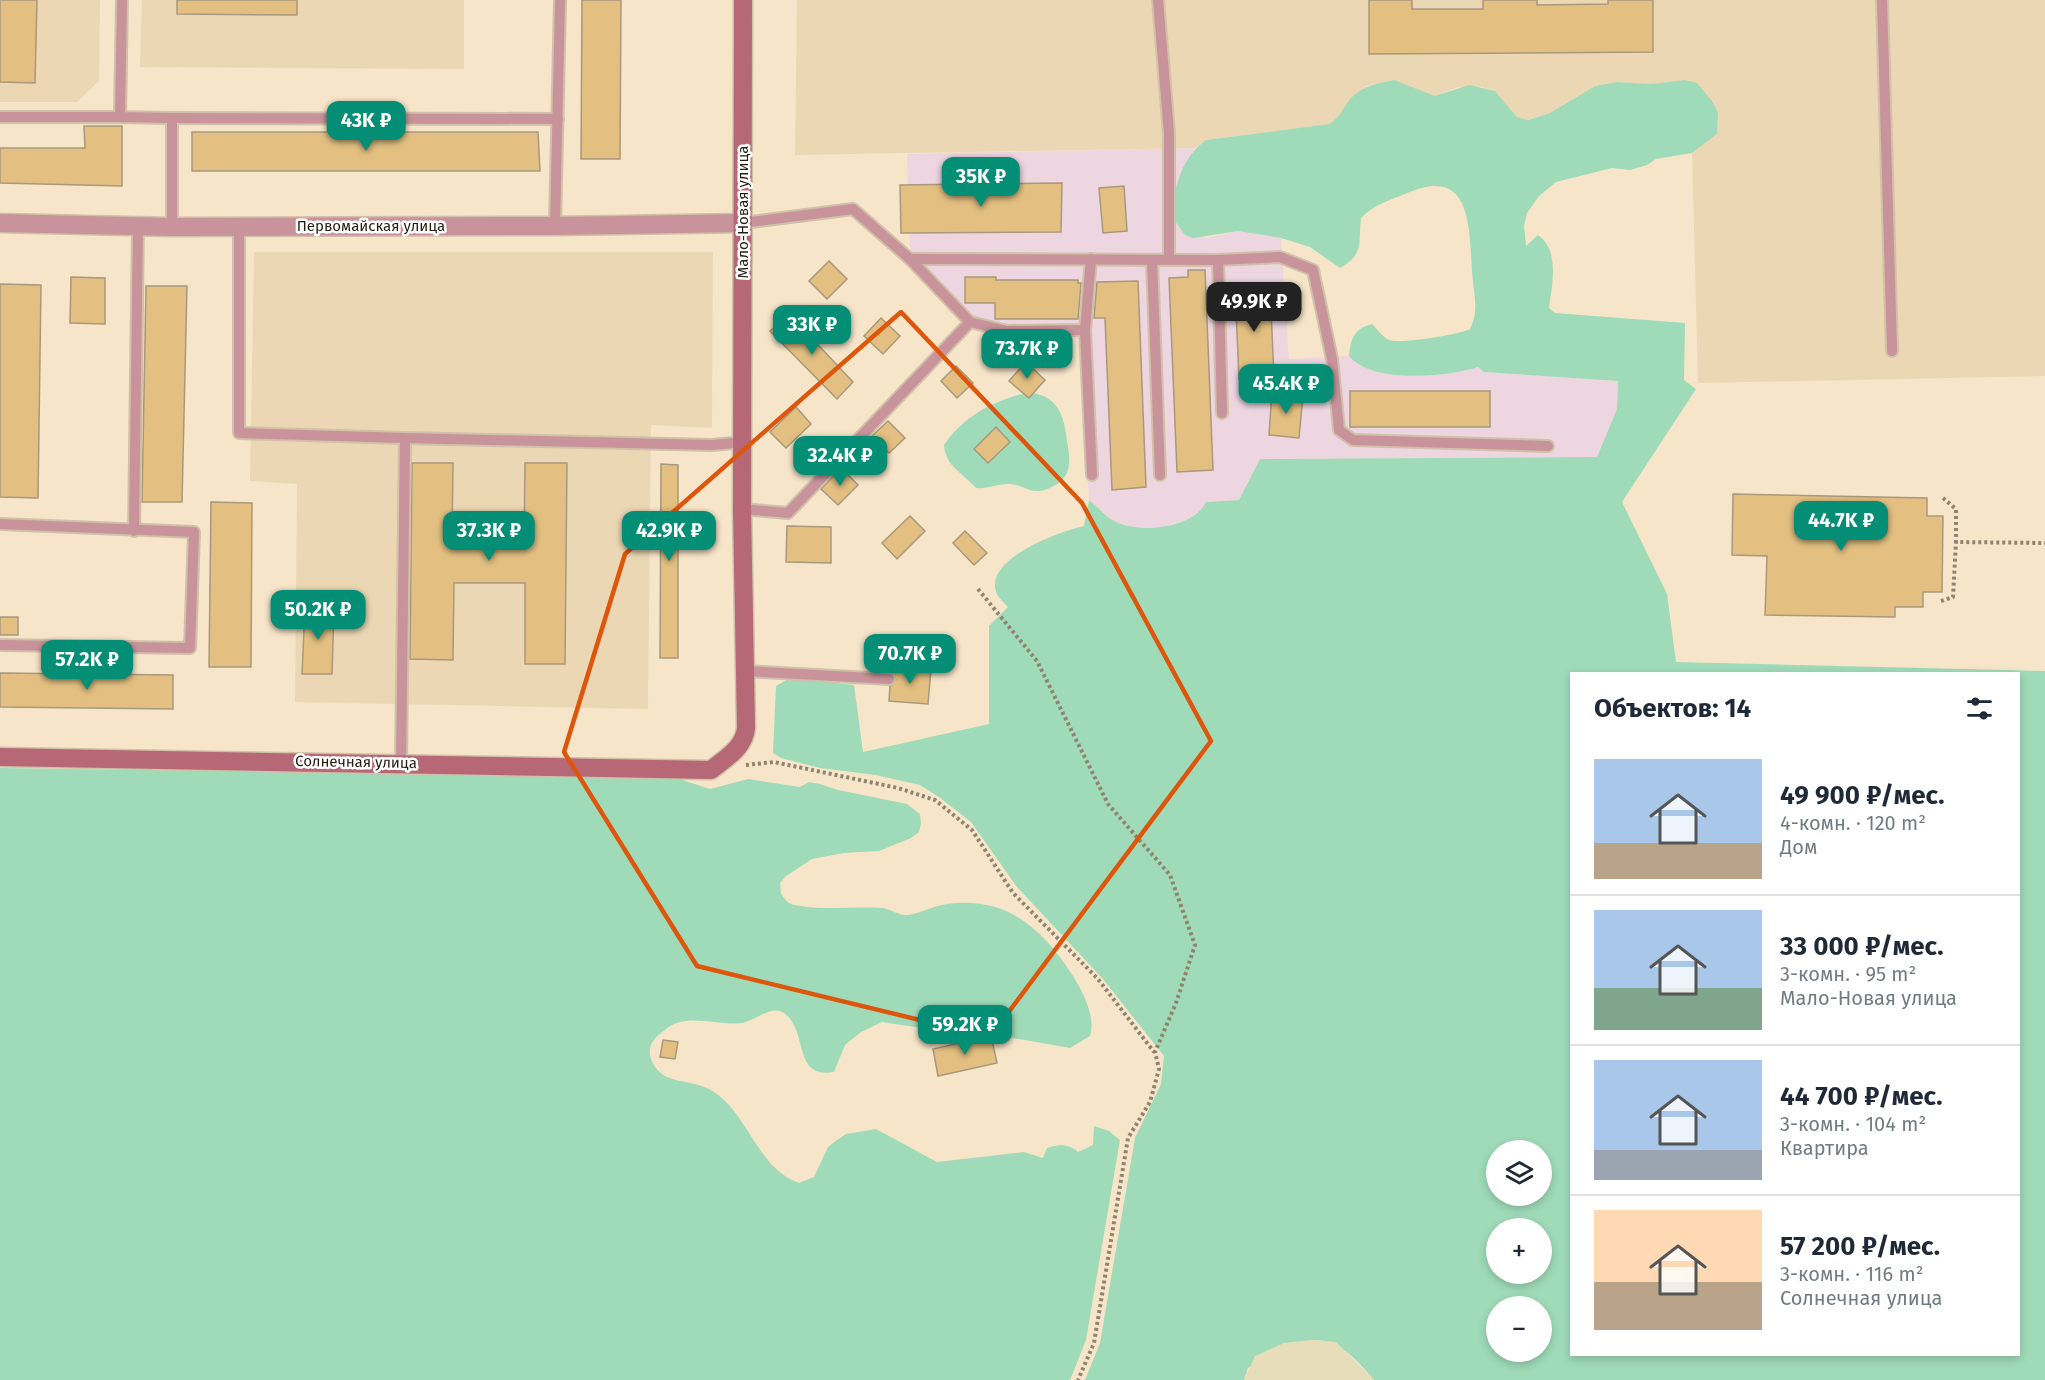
<!DOCTYPE html>
<html lang="ru">
<meta charset="utf-8">
<style>
body{margin:0;font-family:"Fira Sans",sans-serif;background:#f2f2f3;color:#1f2937;height:100vh;display:flex;flex-direction:column;font-size:22px;white-space:nowrap}
*{box-sizing:border-box;margin:0}
p{font-size:20px;color:#747a83}
.icon{flex:none;width:33px;height:33px;fill:none;stroke:currentColor;stroke-width:2;stroke-linecap:round;stroke-linejoin:round}
.map{position:relative;flex:1;overflow:hidden}
.details{position:absolute;left:1570px;top:672px;width:450px;height:684px;display:flex;flex-direction:column;background:#fff;border-radius:0px;box-shadow:0 3px 9px #0003}
.details>*{flex:none}
.fabs{position:absolute;left:1486px;top:1140px;display:grid;gap:12px}
.fabs a{display:grid;place-items:center;width:66px;height:66px;border-radius:50%;background:#fff;box-shadow:0 3px 9px #0003;font-size:30px}
.price{position:absolute;translate:-50% -51px;padding:0 14px;border-radius:12px;background:#048e76;color:#fff;font-size:20px;line-height:39px;filter:drop-shadow(0 2px 3px #0008)}
.price::after{content:'';position:absolute;left:50%;top:36px;width:18px;height:14px;margin-left:-9px;background:inherit;clip-path:polygon(0 0,100% 0,50% 100%)}
.price.active{background:#222;color:#fff}
ul{padding:0;list-style:none}
li{display:flex;align-items:center;gap:18px;height:150px;padding:0 24px}
li+li{border-top:2px solid #e0e1e3}
li span{display:grid;place-items:center;flex:none;width:168px;height:120px;border-radius:0px;color:#555}
li>.icon{margin-inline-start:auto}
span .icon{width:72px;height:72px;fill:#fffc;stroke-width:1}
li b{font-size:26px}
h2{display:flex;justify-content:space-between;align-items:center;height:72px;padding:0 24px;font-size:26px}
.map>svg:first-child{display:block}
.industrial{fill:#eed6e1}
.built{fill:#ecd7b4}
.green{fill:#9fdbb8;fill-rule:evenodd}
.sand{fill:#e7deb9}
.building{fill:#e3c082;stroke:#a8987d;stroke-width:1.5}
.lines{fill:none;stroke-linecap:round;stroke-linejoin:round}
.lane-casing{stroke:#d0c1a8;stroke-width:14}
.street-casing{stroke:#d0c1a8;stroke-width:21}
.secondary-casing{stroke:#d0c1a8;stroke-width:21}
.path{stroke:#908470;stroke-width:4;stroke-dasharray:3 3;stroke-linecap:butt}
.lane{stroke:#c9939b;stroke-width:10}
.street{stroke:#c9939b;stroke-width:18}
.secondary{stroke:#b66876;stroke-width:18}
.marked{fill:none;stroke:#de560c;stroke-width:4.5;stroke-linejoin:round}
.labels{text-anchor:middle;stroke-width:5;stroke-linejoin:round;paint-order:stroke}
.street-label{font-size:15px;fill:#231d12;stroke:#fff}
</style>
<div class="map">
<svg width="2045" height="1380" viewBox="0 0 2045 1380">
<rect width="100%" height="100%" fill="#f6e5c9"/>
<polygon class="industrial" points="1195,148 1179,176 1174,220 1185,235 1207,238 1238,231 1281,238 1289,359 1349,356 1478,367 1485,372 1618,381 1617,409 1597,457 1260,459 1239,500 1206,502 1203,509 1191,519 1164,527 1131,527 1115,522 1089,500 1080,339 1005,336 981,331 910,248 907,154"/>
<g class="built">
<polygon points="0,0 100,0 99,81 77,102 0,102"/>
<polygon points="142,0 464,0 464,69 140,67"/>
<polygon points="797,0 2045,0 2045,376 1698,383 1692,153 1717,134 1685,80 1651,84 1617,82 1595,86 1550,113 1528,120 1517,117 1495,91 1482,87 1458,87 1436,96 1425,94 1415,88 1380,83 1367,86 1359,92 1338,119 1329,124 1206,140 1195,148 795,155"/>
<polygon points="254,252 713,252 712,428 651,425 648,709 295,702 297,484 250,481"/>
</g>
<g class="green">
<path d="M1394,80L1435,96L1469,85L1495,91L1517,117L1528,120L1550,113L1595,86L1617,82L1651,84L1685,80L1697,83L1712,101L1718,112L1717,134L1692,153L1656,159L1647,165L1630,170L1612,168L1556,182L1539,196L1527,213L1524,226L1526,246L1538,235C1560,250 1552,286 1549,308L1555,313L1685,323L1684,380L1696,389L1622,502L1667,594L1676,662L2045,671V1380H1374C1326,1321 1307,1337 1248,1368L1244,1380H1085L1100,1343L1135,1138L1161,1084L1164,1056L1103,979L1017,887L971,822L939,797L920,785L876,775L820,768L781,758L773,753L776,686L790,678L854,685L863,752L989,724V626L1008,607C1004,603 998,597 996,592C985,558 1061,531 1084,526L1089,500C1098,507 1108,519 1118,523C1143,533 1194,528 1206,502L1239,500L1260,459L1597,457L1617,409L1618,381L1484,372L1478,367C1448,377 1372,384 1349,356C1351,338 1354,329 1372,324C1377,329 1384,338 1389,340C1400,344 1458,335 1470,329C1480,309 1473,292 1472,271C1469,224 1471,164 1405,194C1388,201 1375,204 1361,218C1358,242 1365,254 1340,268L1310,247L1281,238L1238,231L1193,238L1185,235L1174,220C1172,190 1181,158 1206,140L1329,124C1341,117 1342,109 1350,99C1362,86 1378,83 1394,80ZM1572,674H2019V1354H1572ZM1497,1150H1542V1196H1497ZM1497,1228H1542V1274H1497ZM1497,1306H1542V1352H1497Z"/>
<path d="M1029,392C1062,397 1064,419 1068,447C1070,461 1071,475 1057,484C1032,500 1028,484 1008,484C997,484 987,489 976,488C963,473 945,466 944,445C964,415 995,400 1029,392Z"/>
<path d="M0,768L673,777L710,789L748,779L800,787L809,782L820,784L838,790L907,804L920,814L921,823L919,832L911,838L879,851L844,853L812,859L786,876L780,883L781,894C785,899 788,904 795,905C823,911 853,906 882,908C892,909 898,916 908,915C921,913 933,906 947,904C1007,896 1042,928 1073,976C1083,992 1096,1017 1090,1036L1070,1048L1007,1037L976,1026L922,1028L882,1022L861,1032L845,1045L834,1072C792,1079 809,1031 784,1013C771,1004 755,1021 742,1023C718,1026 686,1012 666,1029C656,1037 646,1044 651,1059C661,1086 688,1078 709,1089C749,1111 755,1167 799,1183L814,1177L828,1147L837,1140L846,1134L876,1129L937,1162L1024,1152L1043,1158L1047,1148C1060,1144 1068,1144 1078,1152L1093,1145L1094,1126L1109,1131L1120,1140L1086,1340L1070,1380H0Z"/>
</g>
<polygon class="sand" points="1310,1340 1336,1342 1374,1380 1244,1380 1255,1356 1284,1343"/>
<g class="building">
<polygon points="0,0 37,0 35,83 0,82"/>
<polygon points="177,0 297,0 297,15 177,14"/>
<polygon points="582,0 621,0 620,159 581,159"/>
<polygon points="1369,0 1412,0 1412,9 1483,9 1483,0 1537,0 1537,5 1608,4 1608,0 1653,0 1653,52 1369,54"/>
<polygon points="84,126 122,126 122,186 0,183 0,148 85,148"/>
<polygon points="192,132 538,132 540,171 192,171"/>
<polygon points="1062,183 1061,232 901,233 900,185"/>
<polygon points="1124,186 1127,231 1103,233 1099,188"/>
<polygon points="829,261 847,279 827,299 809,281"/>
<polygon points="1188,270 1205,270 1213,470 1177,472 1169,278 1188,277"/>
<polygon points="71,277 105,278 105,324 70,323"/>
<polygon points="965,277 996,277 996,280 1078,280 1078,283 1081,283 1078,319 995,319 995,303 965,303"/>
<polygon points="1138,281 1146,487 1112,490 1105,318 1094,318 1097,282"/>
<polygon points="0,284 41,285 38,498 0,497"/>
<polygon points="146,286 187,286 182,502 142,502"/>
<polygon points="1270,287 1274,377 1239,379 1235,288"/>
<polygon points="789,314 853,382 837,399 770,331"/>
<polygon points="881,318 900,336 883,354 864,336"/>
<polygon points="1026,362 1045,380 1029,398 1009,381"/>
<polygon points="956,366 973,383 957,398 941,381"/>
<rect x="1350" y="391" width="140" height="36"/>
<polygon points="1272,392 1303,395 1299,438 1269,435"/>
<polygon points="796,407 811,424 786,448 770,432"/>
<polygon points="888,421 905,438 889,453 872,436"/>
<polygon points="996,427 1010,442 988,463 974,449"/>
<polygon points="412,463 453,463 452,540 524,541 525,463 567,463 565,664 525,664 525,583 454,583 453,660 410,659"/>
<polygon points="661,464 678,465 678,658 660,658"/>
<polygon points="841,468 858,485 838,505 821,489"/>
<polygon points="1733,494 1927,498 1927,516 1943,516 1942,592 1923,592 1923,607 1895,607 1895,617 1765,615 1767,556 1732,555"/>
<polygon points="211,502 252,503 251,667 209,667"/>
<polygon points="910,516 925,531 897,559 882,543"/>
<polygon points="787,526 831,527 831,563 786,562"/>
<polygon points="965,531 987,553 974,565 953,543"/>
<polygon points="305,608 334,609 332,674 302,674"/>
<rect x="0" y="617" width="18" height="18"/>
<polygon points="891,667 931,669 928,704 889,701 890,686 896,680 891,672"/>
<polygon points="0,673 173,675 173,709 0,707"/>
<polygon points="991,1036 997,1063 938,1076 933,1049"/>
<polygon points="663,1040 678,1042 675,1059 660,1057"/>
</g>
<g class="lines">
<g class="lane-casing">
<g id="lane">
<polyline points="122,0 120,117 172,118 172,227"/>
<polyline points="1158,0 1169,133 1169,258"/>
<polyline points="1882,0 1892,351"/>
<polyline points="0,117 120,117"/>
<polyline points="172,118 558,119"/>
<polyline points="743,223 853,209 910,259 970,322 1007,331 1085,330"/>
<polyline points="239,226 239,433 405,438"/>
<polyline points="555,226 560,0"/>
<polyline points="910,259 1218,260 1280,257 1313,270 1332,359 1339,430 1353,440 1548,446"/>
<polyline points="1091,259 1085,330 1092,475"/>
<polyline points="1152,260 1160,475"/>
<polyline points="1218,260 1222,413"/>
<polyline points="742,509 788,513 970,322"/>
<polyline points="0,524 194,532 190,648 0,645"/>
<polyline points="134,531 138,226"/>
<polyline points="745,671 889,679"/>
<polyline points="401,763 405,438 712,445 744,442"/>
</g>
</g>
<g class="street-casing">
<polyline id="street" points="0,223 172,227 555,226 743,223"/>
</g>
<g class="secondary-casing">
<path id="secondary" d="M0,757L711,770C726,758 744,748 746,728L742,509L743,0"/>
</g>
<g class="path">
<polyline points="1943,498 1956,509 1956,542"/>
<polyline points="978,589 1037,661 1108,804 1170,875 1195,945 1176,1003 1155,1052 1159,1069 1150,1102 1128,1138 1094,1343 1078,1380"/>
<polyline points="1941,601 1953,597 1956,542 2045,543"/>
<polyline points="746,765 774,762 898,788 935,800 972,830 1013,893 1098,979 1154,1052"/>
</g>
<use href="#lane" class="lane"/>
<use href="#street" class="street"/>
<use href="#secondary" class="secondary"/>
</g>
<path class="marked" d="M901,312L1082,503L1211,741L990,1037L697,966L564,752L625,554Z"/>
<g class="labels">
<g class="street-label">
<text transform="translate(743 212) rotate(-90)" y="5">Мало-Новая улица</text>
<text x="371" y="231">Первомайская улица</text>
<text transform="translate(356 762) rotate(1)" y="5">Солнечная улица</text>
</g>
</g>
</svg>
<div class="fabs">
<a><svg class="icon" aria-label="layers" viewBox="0 0 24 24"><path d="M12 4l9 5-9 5-9-5zM3 14l9 5 9-5"/></svg></a>
<a>+</a>
<a>−</a>
</div>
<b class="price" style="left:366px;top:152px">43K ₽</b>
<b class="price" style="left:981px;top:208px">35K ₽</b>
<b class="price active" style="left:1254px;top:333px">49.9K ₽</b>
<b class="price" style="left:812px;top:356px">33K ₽</b>
<b class="price" style="left:1027px;top:380px">73.7K ₽</b>
<b class="price" style="left:1286px;top:415px">45.4K ₽</b>
<b class="price" style="left:840px;top:487px">32.4K ₽</b>
<b class="price" style="left:1841px;top:552px">44.7K ₽</b>
<b class="price" style="left:489px;top:562px">37.3K ₽</b>
<b class="price" style="left:669px;top:562px">42.9K ₽</b>
<b class="price" style="left:318px;top:641px">50.2K ₽</b>
<b class="price" style="left:910px;top:685px">70.7K ₽</b>
<b class="price" style="left:87px;top:691px">57.2K ₽</b>
<b class="price" style="left:965px;top:1056px">59.2K ₽</b>
<section class="details">
<h2>Объектов: 14<svg class="icon" aria-label="filters" viewBox="0 0 24 24"><path d="M4 7h16M4 17h16"/><circle cx="9" cy="7" r="2"/><circle cx="15" cy="17" r="2"/></svg></h2>
<ul>
<li><span style="background:linear-gradient(#a9c7e8 70%,#b9a48a 0)"><svg class="icon" aria-label="home" viewBox="0 0 24 24"><path d="M3 11l9-7 9 7M6 9v11h12V9"/></svg></span><div><b>49 900 ₽/мес.</b><p>4-комн. · 120 m²</p><p>Дом</p></div></li>
<li><span style="background:linear-gradient(#a9c7e8 65%,#7fa58c 0)"><svg class="icon" aria-label="home" viewBox="0 0 24 24"><path d="M3 11l9-7 9 7M6 9v11h12V9"/></svg></span><div><b>33 000 ₽/мес.</b><p>3-комн. · 95 m²</p><p>Мало-Новая улица</p></div></li>
<li><span style="background:linear-gradient(#a9c7e8 75%,#9aa5b1 0)"><svg class="icon" aria-label="home" viewBox="0 0 24 24"><path d="M3 11l9-7 9 7M6 9v11h12V9"/></svg></span><div><b>44 700 ₽/мес.</b><p>3-комн. · 104 m²</p><p>Квартира</p></div></li>
<li><span style="background:linear-gradient(#ffd9b3 60%,#b9a48a 0)"><svg class="icon" aria-label="home" viewBox="0 0 24 24"><path d="M3 11l9-7 9 7M6 9v11h12V9"/></svg></span><div><b>57 200 ₽/мес.</b><p>3-комн. · 116 m²</p><p>Солнечная улица</p></div></li>
</ul>
</section>
</div>
